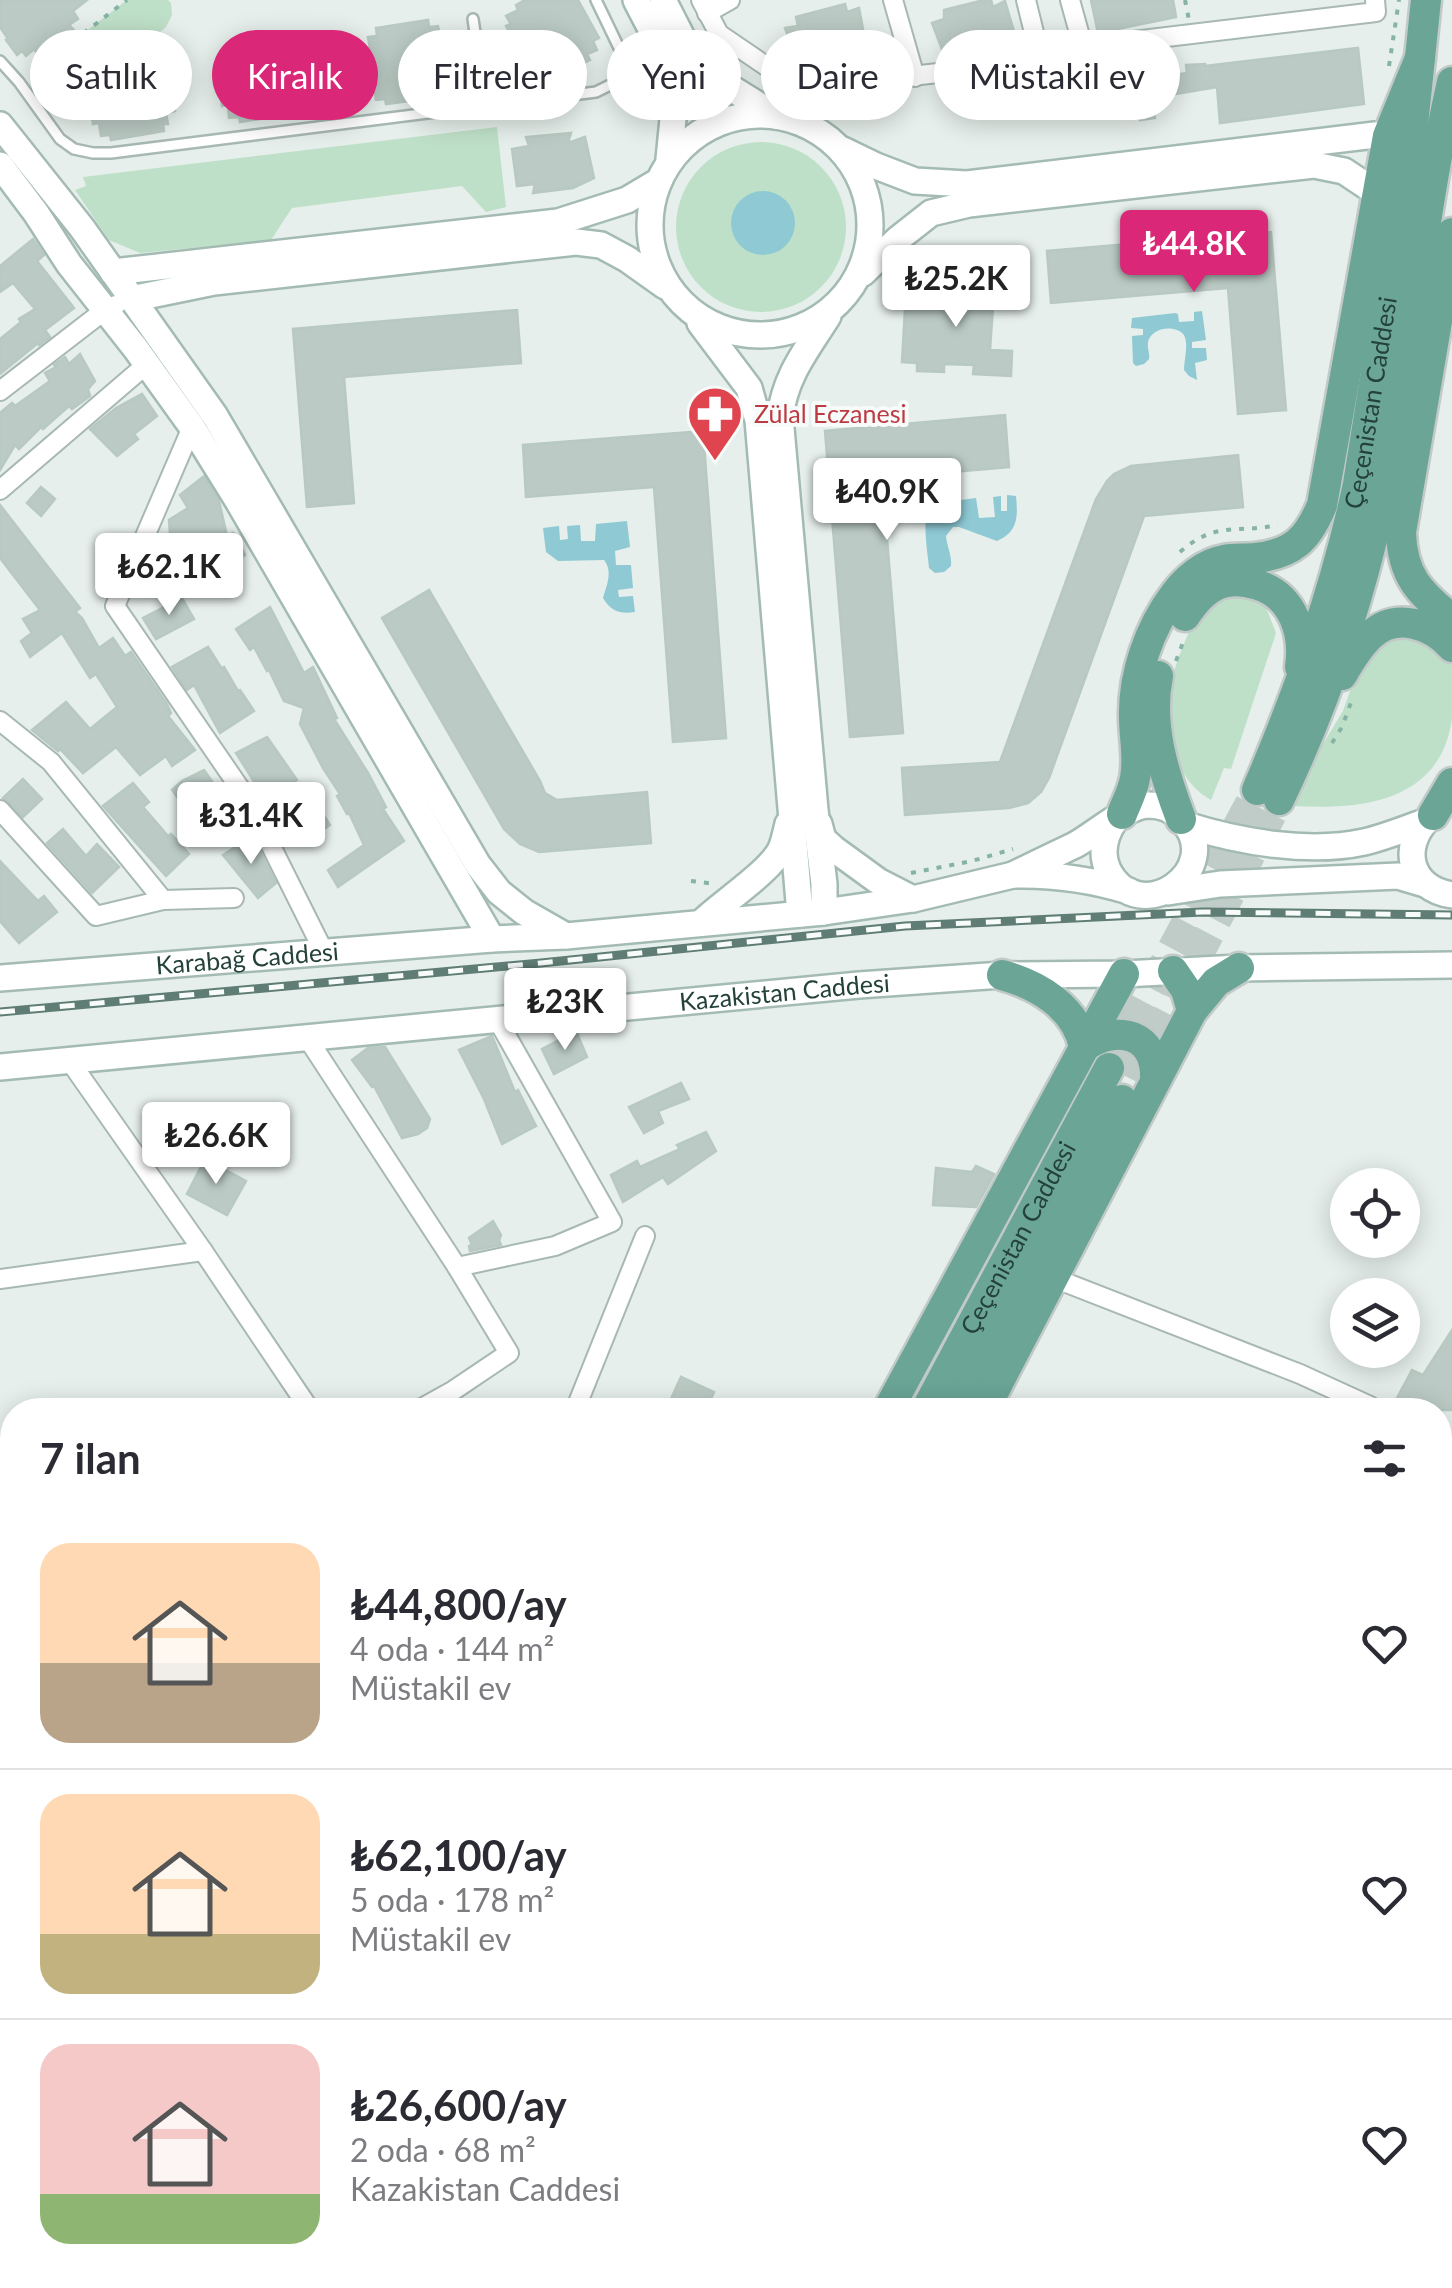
<!DOCTYPE html>
<html lang="tr">
<meta charset="utf-8">
<style>
body{margin:0;font-family:Lato,sans-serif;background:#f2f2f3;color:#2b2b33;height:100vh;display:flex;flex-direction:column;font-size:38px;white-space:nowrap}
*{box-sizing:border-box;margin:0}
p{font-size:32px;color:#7c7c81}
.icon{flex:none;width:55px;height:55px;fill:none;stroke:currentColor;stroke-width:2;stroke-linecap:round;stroke-linejoin:round}
.map{position:relative;flex:1;overflow:hidden}
.details{position:absolute;left:0px;top:1398px;width:1452px;height:892px;display:flex;flex-direction:column;background:#fff;border-radius:40px 40px 0 0;box-shadow:0 5px 25px #0003}
.details>*{flex:none}
.banner{position:absolute;left:30px;top:30px;width:1392px;height:90px;display:flex;gap:20px}
.fabs{position:absolute;left:1330px;top:1168px;display:grid;gap:20px}
.fabs a{display:grid;place-items:center;width:90px;height:90px;border-radius:50%;background:#fff;box-shadow:0 5px 25px #0003;font-size:50px}
.price{position:absolute;translate:-50% -85px;padding:0 22px;border-radius:10px;background:#fff;color:#222;font-size:32px;line-height:65px;filter:drop-shadow(0 2px 5px #0008)}
.price::after{content:'';position:absolute;left:50%;top:60px;width:30px;height:22px;margin-left:-15px;background:inherit;clip-path:polygon(0 0,100% 0,50% 100%)}
.price.selected{background:#db2777;color:#fff}
ul{padding:0;list-style:none}
li{display:flex;align-items:center;gap:30px;height:250px;padding:0 40px}
li+li{border-top:2px solid #e1e1e2}
li span{display:grid;place-items:center;flex:none;width:280px;height:200px;border-radius:30px;color:#555}
li>.icon{margin-inline-start:auto}
span .icon{width:120px;height:120px;fill:#fffc;stroke-width:1}
li b{font-size:42px}
h2{display:flex;justify-content:space-between;align-items:center;height:120px;padding:0 40px;font-size:42px}
.tag{padding:0 35px;border-radius:45px;background:#fff;box-shadow:0 5px 25px #0003;font-size:35px;line-height:90px}
.tag.selected{background:#db2777;color:#fff}
.map>svg:first-child{display:block}
.green{fill:#bfe0c8}
.water{fill:#8ec9d4}
.building{fill:#bbcac4;stroke:#b8c9c2;stroke-width:2.5}
.lines{fill:none;stroke-linecap:round;stroke-linejoin:round}
.primary-tunnel{stroke:#bfccc8;stroke-width:30;stroke-dasharray:30 15;stroke-linecap:butt}
.lane-casing{stroke:#a8b8b2;stroke-width:14}
.street-casing{stroke:#a8b8b2;stroke-width:22}
.secondary-casing{stroke:#a4bbb3;stroke-width:30}
.primary-casing{stroke:#c2cac8;stroke-width:35}
.path{stroke:#86b3a5;stroke-width:4;stroke-dasharray:5 8;stroke-linecap:butt}
.lane{stroke:#fff;stroke-width:9}
.street{stroke:#fff;stroke-width:18}
.secondary{stroke:#fff;stroke-width:25}
.primary{stroke:#6aa596;stroke-width:30}
.rail-casing{stroke:#5f7d75;stroke-width:9}
.rail{stroke:#f7fbf9;stroke-width:5;stroke-dasharray:15;stroke-linecap:butt}
.labels{text-anchor:middle;stroke-width:8;stroke-linejoin:round;paint-order:stroke}
.street-label{font-size:25px;fill:#24423a;stroke:#f7fbf9}
.health-label{font-size:25px;fill:#be3a42;stroke:#f7fbf9;text-anchor:start}
</style>
<div class="map">
<svg width="1452" height="2288" viewBox="0 0 1452 2288">
<rect width="100%" height="100%" fill="#e6efeb"/>
<g class="green">
<polygon points="127,0 168,0 171,3 172,15 166,27 153,38 63,49"/>
<polygon points="497,127 506,207 486,212 462,186 292,208 271,240 140,253 109,240 75,190 86,186 83,177"/>
<circle cx="761" cy="227" r="85"/>
<path d="M1233,588L1263,600L1276,633L1231,769L1224,768L1211,800C1197,792 1187,781 1180,766C1152,705 1178,655 1204,600Z"/>
<path d="M1391,621L1452,656C1452,676 1452,698 1452,718C1441,802 1362,810 1293,806L1299,796L1295,790L1343,711L1365,649Z"/>
</g>
<g class="water">
<circle cx="763" cy="223" r="32"/>
<path d="M1202,311L1206,340L1192,342V348H1206L1207,360L1195,363L1197,380L1189,376L1184,370C1184,360 1189,344 1184,335C1176,324 1151,327 1148,342C1147,348 1150,354 1149,359L1144,364L1136,366L1133,363L1132,336L1143,335V329L1131,328L1132,318L1175,313L1178,314L1179,322L1194,321V312Z"/>
<path d="M1007,495L1016,496C1018,517 1018,532 997,541L959,527H953L946,536C947,547 952,555 951,566L944,572L935,573L929,568C928,553 920,513 932,503C937,499 942,500 948,500L951,517L955,515L953,501L976,498L979,518L995,517L993,497L1001,496V511H1007Z"/>
<path d="M627,521L630,547L615,551L616,565H631L633,588L618,590L619,597L633,596L635,612C621,614 611,612 603,598C607,584 613,572 604,560L558,561L546,552L543,528L559,526L560,540L568,539L567,526L580,525L581,541H595L596,524Z"/>
</g>
<g class="building">
<polygon points="0,0 87,0 73,11 78,19 69,25 74,30 39,56 34,49 26,56 22,51 17,55 6,40 8,39 0,27"/>
<polygon points="525,0 578,0 599,38 593,41 597,50 587,54 590,60 552,79 548,72 538,77 536,72 530,75 506,26 511,24 506,16 518,10 516,5"/>
<polygon points="984,0 991,0 993,7 1005,1 1017,42 1005,46 1005,53 946,60 932,23 944,19 944,10"/>
<polygon points="1091,0 1173,0 1176,17 1098,33"/>
<polygon points="845,4 847,12 859,8 867,51 858,55 859,60 816,72 809,67 799,66 785,28 798,26 796,17"/>
<polygon points="428,20 429,27 438,26 440,36 446,36 451,78 443,79 444,90 439,91 440,97 386,104 385,99 376,100 374,87 368,87 364,50 370,49 368,37 377,36 376,28"/>
<polygon points="280,37 281,44 290,43 291,53 298,52 304,94 296,96 297,107 292,107 293,114 240,122 239,117 229,118 228,105 222,106 216,68 222,68 220,56 229,55 227,46"/>
<polygon points="1358,48 1364,104 1220,123 1217,87 1152,98 1155,118 1140,120 1135,81 1187,73 1186,65 1205,64 1205,66"/>
<polygon points="150,54 151,61 160,60 162,70 168,69 175,111 166,113 168,124 163,124 164,131 111,140 110,135 101,136 99,123 93,124 87,87 92,86 90,74 99,73 97,64"/>
<polygon points="571,133 568,143 585,137 594,178 573,188 533,193 535,184 517,186 512,149 529,146 526,137"/>
<polygon points="1271,232 1286,410 1238,414 1228,288 1051,303 1047,251"/>
<polygon points="33,239 44,255 37,261 74,308 45,330 50,337 39,345 38,343 0,374 0,339 21,322 19,319 35,309 13,283 0,292 0,266"/>
<polygon points="975,282 1013,283 1012,307 993,306 990,350 1012,351 1011,376 973,374 974,365 944,364 944,372 917,371 917,363 902,362 906,291 974,294"/>
<polygon points="517,310 521,363 344,377 354,503 307,507 293,329"/>
<polygon points="80,354 95,381 88,389 90,396 72,409 69,406 43,429 41,427 19,449 15,445 0,470 0,413 12,403 15,406 50,381 45,373 56,367 54,365 65,357 69,364"/>
<polygon points="142,394 157,416 134,434 138,439 117,456 90,429 116,408"/>
<polygon points="1005,415 1009,467 882,478 903,733 850,737 825,431"/>
<polygon points="703,431 726,738 673,742 654,487 526,497 523,445"/>
<polygon points="1238,455 1243,507 1144,516 1049,778 1041,792 1028,803 1009,808 905,815 902,768 1000,762 1096,499 1107,481 1114,474 1131,466"/>
<polygon points="204,476 219,501 227,536 233,533 245,555 212,579 182,534 178,537 170,533 169,520 188,508 180,495"/>
<polygon points="41,487 55,499 41,516 27,503"/>
<polygon points="0,505 80,608 75,612 82,618 99,648 113,638 125,656 131,652 167,704 171,713 168,716 195,750 172,766 166,756 140,775 116,747 83,773 60,749 58,751 32,730 66,702 90,729 117,707 96,674 90,678 62,633 30,657 21,641 32,633 23,619 40,610 0,558"/>
<polygon points="429,590 540,781 545,793 557,800 647,792 651,843 539,852 520,844 504,829 382,618"/>
<polygon points="182,598 194,619 156,639 143,618"/>
<polygon points="270,607 304,673 313,667 337,718 334,719 368,773 386,807 383,809 404,841 338,887 328,870 364,845 349,813 347,814 337,796 340,794 323,768 300,724 304,708 284,701 269,670 267,671 254,647 250,650 236,629"/>
<polygon points="208,647 222,669 224,667 238,691 240,690 254,711 220,733 194,685 187,690 172,667"/>
<polygon points="267,737 297,780 295,781 311,813 319,808 330,825 303,843 287,816 281,819 265,803 267,802 236,753"/>
<polygon points="204,770 225,800 228,796 237,812 210,831 190,805 186,809 172,790 182,781"/>
<polygon points="23,779 42,799 23,817 3,798"/>
<polygon points="133,783 149,802 143,807 168,836 171,834 189,854 166,876 103,806"/>
<polygon points="63,829 86,856 97,844 119,867 92,893 47,843"/>
<polygon points="252,836 276,883 258,898 223,855"/>
<polygon points="0,861 38,901 44,896 57,912 19,943 0,921"/>
<polygon points="576,1031 587,1057 554,1074 542,1049"/>
<polygon points="492,1036 515,1092 518,1090 536,1126 502,1144 484,1099 459,1050"/>
<polygon points="385,1047 430,1119 427,1128 418,1134 402,1138 374,1086 372,1087 352,1060 368,1048"/>
<polygon points="681,1083 689,1099 658,1111 663,1123 644,1133 629,1107"/>
<polygon points="706,1132 716,1151 668,1184 663,1177 623,1202 611,1175 637,1161 640,1167 680,1149 677,1145"/>
<polygon points="205,1159 246,1181 227,1215 187,1194"/>
<polygon points="976,1166 994,1174 976,1207 933,1205 936,1168 972,1172"/>
<polygon points="493,1221 501,1235 499,1240 501,1245 470,1251 469,1246 472,1245 469,1238"/>
<polygon points="1452,1330 1452,1410 1418,1410 1397,1398 1412,1370 1423,1375"/>
<polygon points="681,1377 714,1392 706,1410 666,1410"/>
</g>
<g class="lines">
<g class="primary-tunnel">
<polyline points="1109,1068 1257,790"/>
<polyline points="1133,1080 1279,800"/>
</g>
<g class="lane-casing">
<g id="lane">
<polyline points="473,19 486,106"/>
<polyline points="0,61 19,82 60,139 74,149 93,153 111,153 596,92 612,84 623,71 622,54 596,0"/>
</g>
</g>
<g class="street-casing">
<g id="street">
<polyline points="701,0 719,34 766,66 818,87 1041,61 1026,0"/>
<polyline points="893,0 915,77"/>
<polyline points="1070,0 1083,47 1376,12 1375,0"/>
<polyline points="707,13 730,0"/>
<polyline points="0,391 105,310 116,305"/>
<polyline points="192,427 115,606 248,800 324,952"/>
<polyline points="0,490 147,364"/>
<polyline points="0,721 51,762 163,900"/>
<polyline points="0,810 96,916 163,900 234,898"/>
<polyline points="306,1036 457,1267 509,1353 454,1390 418,1410"/>
<polyline points="69,1060 203,1251 310,1410"/>
<polyline points="457,1267 555,1246 612,1222 497,1019"/>
<polyline points="1054,1278 1300,1374 1370,1406 1374,1410"/>
<polyline points="0,1279 203,1251"/>
<polyline points="575,1410 645,1236"/>
<polyline points="1443,1478 1452,1465"/>
<polyline points="1440,1723 1452,1728"/>
<polyline points="1440,1818 1452,1817"/>
<polyline points="0,2024 12,2034"/>
<polyline points="0,2147 12,2131"/>
<polyline points="1440,2165 1452,2168"/>
<polyline points="54,2278 65,2288"/>
<polyline points="1043,2278 1074,2288"/>
<polyline points="1306,2278 1322,2288"/>
<polyline points="834,2288 840,2278"/>
<polyline points="1125,2288 1128,2278"/>
<polyline points="1180,2288 1201,2278"/>
</g>
</g>
<g class="secondary-casing">
<g id="secondary">
<polyline points="636,0 677,79 669,159"/>
<polyline points="663,0 689,51 713,77 776,116"/>
<circle cx="760" cy="225" r="110"/>
<polyline points="0,125 82,228 215,416 478,865 499,892 524,912 566,936"/>
<polyline points="843,150 876,166 915,181 967,184 1375,135 1388,136"/>
<polyline points="0,165 36,213 69,264 136,349 192,427 238,501 492,939"/>
<polyline points="113,272 558,222 627,200 659,181"/>
<polyline points="863,273 898,239 931,213 969,204 1314,165 1344,171 1377,193"/>
<polyline points="131,299 214,282 576,242 601,245 627,259 665,286"/>
<polyline points="700,323 749,388 758,420 800,914"/>
<path d="M1429,818C1399,847 1410,889 1452,895"/>
<path d="M1115,820C1105,835 1100,853 1108,870C1139,931 1227,869 1182,820C1174,810 1161,805 1148,805C1126,806 1095,834 1075,845C1054,855 1033,865 1013,875C1054,874 1090,879 1129,891"/>
<polyline points="819,824 823,839 834,849 878,881 913,899"/>
<path d="M1186,825C1240,842 1309,854 1364,842C1385,837 1405,829 1424,822"/>
<polyline points="1168,892 1220,884 1398,876 1425,884"/>
<path d="M824,912V884L815,810L780,417C785,376 806,351 828,316"/>
<path d="M701,923C721,903 770,872 781,849C784,842 786,832 788,824"/>
<path id="s1" d="M0,978L492,939L566,936L824,912L913,899L1013,875"/>
<path id="s2" d="M0,1067L859,985L1002,975L1124,974L1239,968L1452,965"/>
<polyline points="0,1659 12,1671"/>
</g>
</g>
<g class="primary-casing">
<g id="primary">
<path d="M1452,233L1401,532C1402,575 1419,593 1452,619"/>
<path d="M1185,616C1194,603 1204,590 1219,584C1232,579 1245,581 1258,585C1293,596 1305,633 1300,667"/>
<path d="M1342,675C1350,661 1359,646 1371,635C1396,612 1432,624 1452,647"/>
<path d="M1158,676C1148,724 1164,774 1181,819"/>
<path id="s3" d="M1257,790C1300,689 1335,592 1358,484L1408,173L1426,0"/>
<path d="M1279,800C1326,702 1359,603 1382,497C1410,359 1421,219 1452,82"/>
<path d="M1122,814C1126,803 1133,791 1135,778C1139,758 1134,737 1134,717C1133,675 1149,628 1175,594C1186,579 1205,563 1224,560C1234,558 1245,559 1255,558C1293,554 1308,539 1322,505L1388,136L1420,58"/>
<polyline points="1433,815 1452,783"/>
<polyline points="1173,971 1186,990 1192,1011"/>
<path d="M1002,975C1038,985 1076,1007 1084,1047C1118,1023 1157,1034 1155,1080"/>
<polyline points="888,1410 1124,974"/>
<path id="s4" d="M926,1410L1109,1068"/>
<polyline points="955,1410 1122,1100"/>
<polyline points="984,1410 1192,1011 1216,982 1239,968"/>
<polyline points="494,2288 498,2278"/>
<polyline points="532,2288 534,2278"/>
</g>
</g>
<g class="path">
<polyline points="1185,0 1189,20"/>
<polyline points="63,49 127,0"/>
<polyline points="1389,66 1399,0"/>
<path d="M1180,552C1217,520 1236,534 1278,525"/>
<polyline points="1176,661 1185,637"/>
<polyline points="1332,743 1342,727 1353,697"/>
<polyline points="911,873 972,861 1013,849"/>
<polyline points="691,881 716,884"/>
</g>
<use href="#lane" class="lane"/>
<use href="#street" class="street"/>
<use href="#secondary" class="secondary"/>
<use href="#primary" class="primary"/>
<g class="rail-casing">
<polyline id="rail" points="0,1012 541,963 905,926 1203,912 1452,915"/>
</g>
<use href="#rail" class="rail"/>
</g>
<defs>
<g id="pharmacy-pin" transform="scale(2.875)"><path d="M0 17L-7.5 6A9.5 9.5 0 1 1 7.5 6Z" fill="#e0444e" stroke="#f7fbf9"/><path d="M-2-6h4v4h4v4h-4v4h-4v-4h-4v-4h4Z" fill="#fff"/></g>
</defs>
<g fill-rule="evenodd">
<use href="#pharmacy-pin" x="715" y="414"/>
</g>
<g class="labels">
<g class="street-label">
<text dy="9" stroke="none"><textPath href="#s3" startOffset="405">Çeçenistan Caddesi</textPath></text>
<text dy="9" stroke="none"><textPath href="#s1" startOffset="248">Karabağ Caddesi</textPath></text>
<text dy="9" stroke="none"><textPath href="#s2" startOffset="788">Kazakistan Caddesi</textPath></text>
<text dy="9" stroke="none"><textPath href="#s4" startOffset="195">Çeçenistan Caddesi</textPath></text>
</g>
<g class="health-label">
<text x="754" y="423">Zülal Eczanesi</text>
</g>
</g>
</svg>
<div class="fabs">
<a><svg class="icon" aria-label="locate" viewBox="0 0 24 24"><circle cx="12" cy="12" r="6"/><path d="M12 2v4M12 18v4M2 12h4M18 12h4"/></svg></a>
<a><svg class="icon" aria-label="layers" viewBox="0 0 24 24"><path d="M12 4l9 5-9 5-9-5zM3 14l9 5 9-5"/></svg></a>
</div>
<b class="price selected" style="left:1194px;top:295px">₺44.8K</b>
<b class="price" style="left:956px;top:330px">₺25.2K</b>
<b class="price" style="left:887px;top:543px">₺40.9K</b>
<b class="price" style="left:169px;top:618px">₺62.1K</b>
<b class="price" style="left:251px;top:867px">₺31.4K</b>
<b class="price" style="left:565px;top:1053px">₺23K</b>
<b class="price" style="left:216px;top:1187px">₺26.6K</b>
<div class="banner">
<a class="tag">Satılık</a>
<a class="tag selected">Kiralık</a>
<a class="tag">Filtreler</a>
<a class="tag">Yeni</a>
<a class="tag">Daire</a>
<a class="tag">Müstakil ev</a>
</div>
<section class="details">
<h2>7 ilan<svg class="icon" aria-label="filters" viewBox="0 0 24 24"><path d="M4 7h16M4 17h16"/><circle cx="9" cy="7" r="2"/><circle cx="15" cy="17" r="2"/></svg></h2>
<ul>
<li><span style="background:linear-gradient(#ffd9b3 60%,#b9a48a 0)"><svg class="icon" aria-label="home" viewBox="0 0 24 24"><path d="M3 11l9-7 9 7M6 9v11h12V9"/></svg></span><div><b>₺44,800/ay</b><p>4 oda · 144 m²</p><p>Müstakil ev</p></div><svg class="icon" aria-label="heart" viewBox="0 0 24 24"><path d="M12 20l-8-8c-3-5 5-10 8-4 3-6 11-1 8 4z"/></svg></li>
<li><span style="background:linear-gradient(#ffd9b3 70%,#c2b280 0)"><svg class="icon" aria-label="home" viewBox="0 0 24 24"><path d="M3 11l9-7 9 7M6 9v11h12V9"/></svg></span><div><b>₺62,100/ay</b><p>5 oda · 178 m²</p><p>Müstakil ev</p></div><svg class="icon" aria-label="heart" viewBox="0 0 24 24"><path d="M12 20l-8-8c-3-5 5-10 8-4 3-6 11-1 8 4z"/></svg></li>
<li><span style="background:linear-gradient(#f6c9c9 75%,#8fb573 0)"><svg class="icon" aria-label="home" viewBox="0 0 24 24"><path d="M3 11l9-7 9 7M6 9v11h12V9"/></svg></span><div><b>₺26,600/ay</b><p>2 oda · 68 m²</p><p>Kazakistan Caddesi</p></div><svg class="icon" aria-label="heart" viewBox="0 0 24 24"><path d="M12 20l-8-8c-3-5 5-10 8-4 3-6 11-1 8 4z"/></svg></li>
</ul>
</section>
</div>
